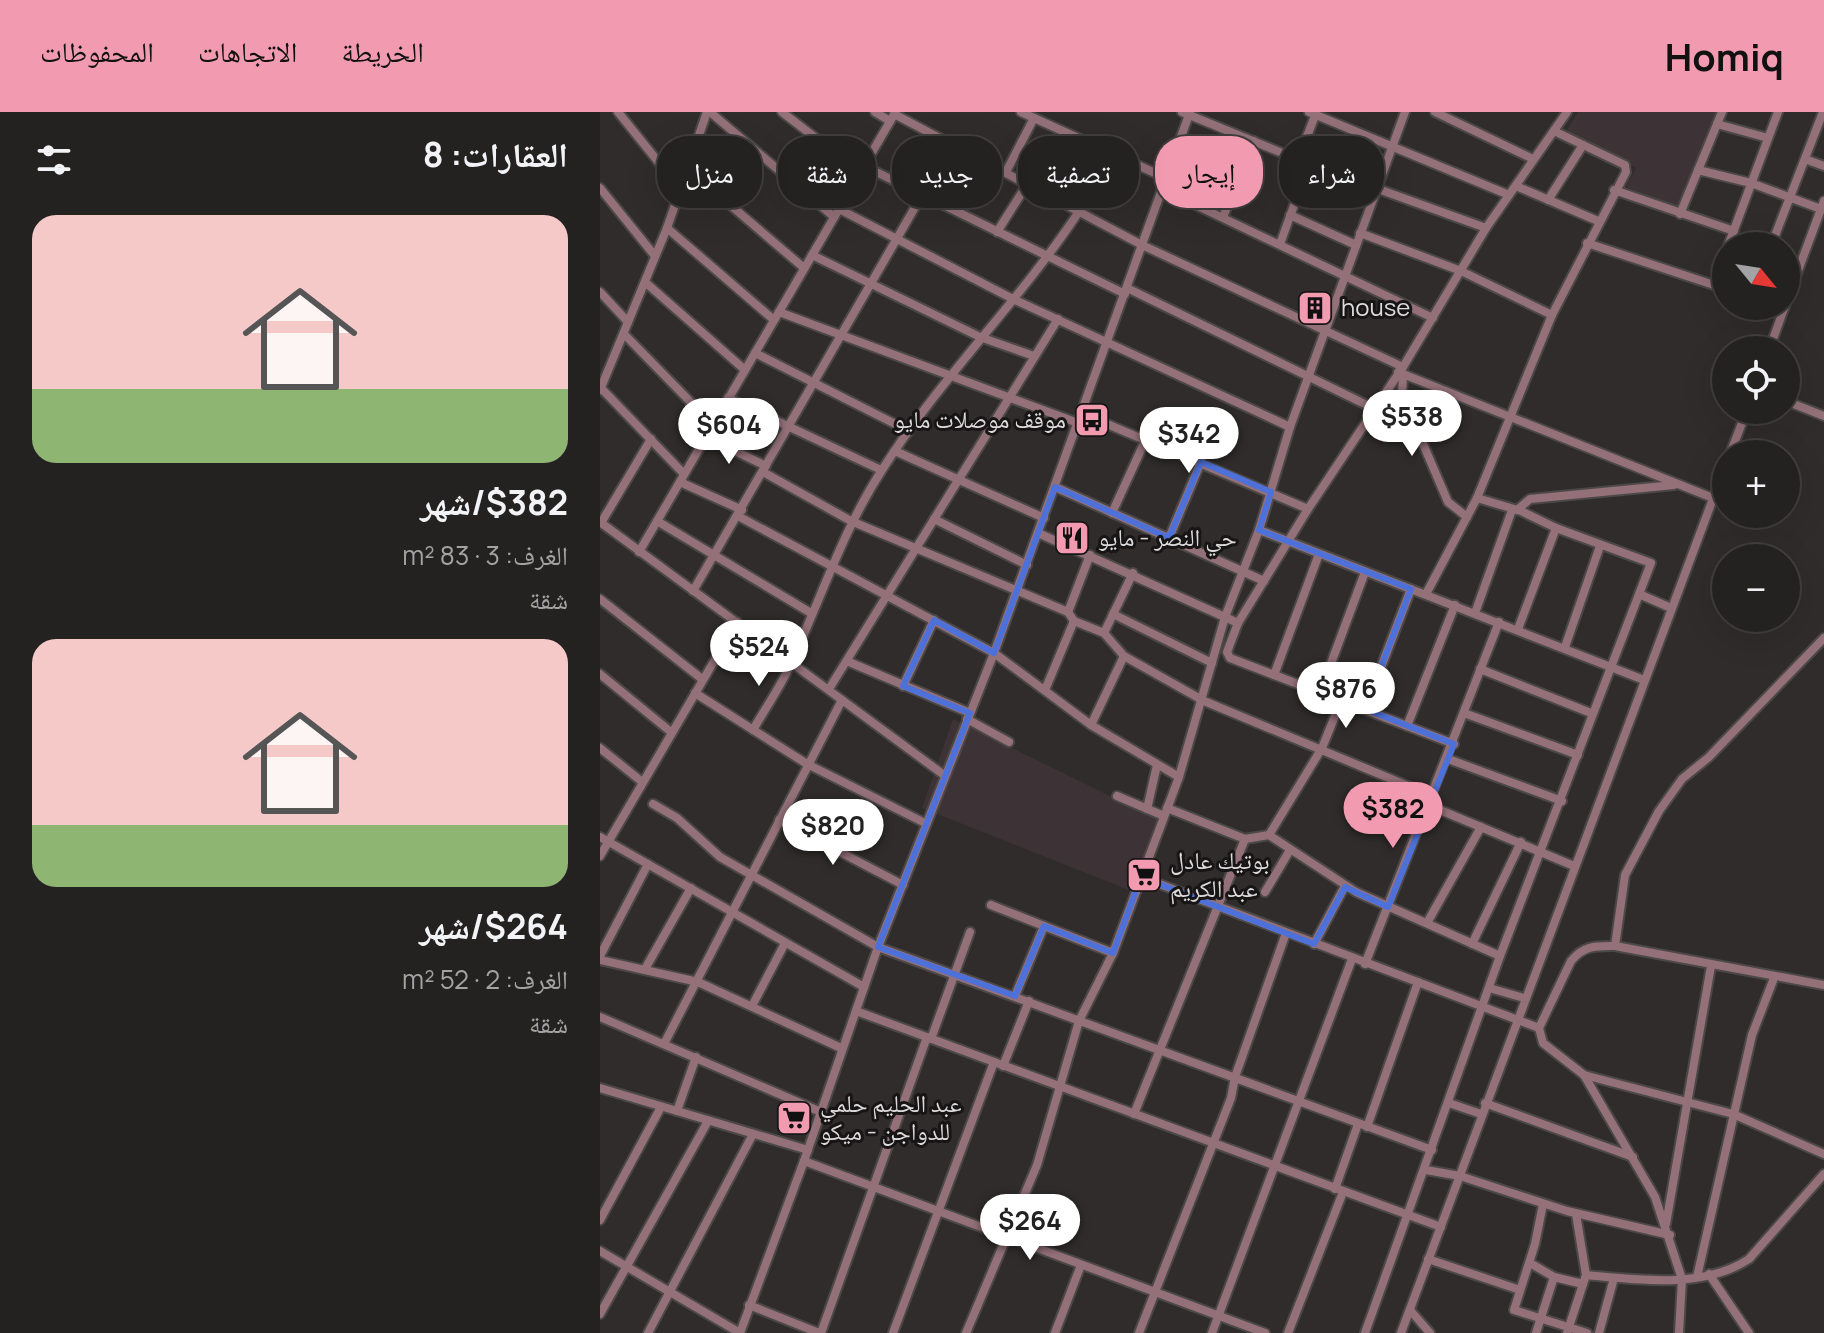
<!DOCTYPE html>
<html lang="ar">
<meta charset="utf-8">
<style>
body{margin:0;font-family:Manrope,"Noto Naskh Arabic",sans-serif;background:#2c292a;color:#f1f3f6;direction:rtl;height:100vh;display:flex;flex-direction:column;font-size:30px;white-space:nowrap}
*{box-sizing:border-box;margin:0}
p{font-size:26px;color:#a3a3a5}
.icon{flex:none;width:44px;height:44px;fill:none;stroke:currentColor;stroke-width:2;stroke-linecap:round;stroke-linejoin:round}
.map{position:relative;flex:1;overflow:hidden;direction:ltr}
.details{display:flex;flex-direction:column;background:#242121;width:600px}
.details>*{flex:none}
.banner{position:absolute;left:24px;top:24px;width:760px;height:72px;direction:rtl;display:flex;gap:16px}
.needle{width:52px;rotate:120deg}
.controls{position:absolute;left:1112px;top:120px;display:grid;gap:16px}
.controls a{display:grid;place-items:center;width:88px;height:88px;border-radius:50%;background:#242121;box-shadow:0 8px 32px #0002,0 0 0 2px #413e3f;font-size:40px}
.price{position:absolute;translate:-50% -68px;padding:0 18px;border-radius:28px;background:#fff;color:#222;font-size:26px;line-height:52px;filter:drop-shadow(0 2px 4px #0008)}
.price::after{content:'';position:absolute;left:50%;top:48px;width:24px;height:18px;margin-left:-12px;background:inherit;clip-path:polygon(0 0,100% 0,50% 100%)}
.price.on{background:#f29ab0;color:#111}
ul{padding:0;list-style:none}
li{display:grid;align-content:center;gap:16px;height:424px;padding:0 32px}
li span{display:grid;place-items:center;height:248px;border-radius:24px;color:#555}
li>.icon{margin-inline-start:auto}
span .icon{width:144px;height:144px;fill:#fffc;stroke-width:1}
li b{font-size:34px}
h2{display:flex;justify-content:space-between;align-items:center;height:96px;padding:0 32px;font-size:34px}
.tag{padding:0 28px;border-radius:32px;background:#242121;box-shadow:0 8px 32px #0002,0 0 0 2px #413e3f;font-size:28px;line-height:72px}
.tag.on{background:#f29ab0;color:#111}
header{display:flex;align-items:center;gap:48px;box-sizing:border-box;height:112px;padding:0 40px;background:#f29ab0;color:#111}
header strong{font-size:38px}
nav{display:flex;gap:44px;margin-inline-start:auto;font-size:28px}
main{display:flex;flex:1;min-height:0}
.map>svg:first-child{display:block}
.built{fill:#3d3235}
.lines{fill:none;stroke-linecap:round;stroke-linejoin:round}
.minor-casing{stroke:#4c4848;stroke-width:12}
.minor{stroke:#947179;stroke-width:8}
.marked{fill:none;stroke:#4d71d9;stroke-width:6;stroke-linejoin:round}
.labels{text-anchor:middle;stroke-width:6;stroke-linejoin:round;paint-order:stroke}
.poi-label{font-size:24px;fill:#dddadb;stroke:#171515;text-anchor:start}
</style>
<header>
<strong>Homiq</strong>
<nav><a>الخريطة</a><a>الاتجاهات</a><a>المحفوظات</a></nav>
</header>
<main>
<div class="map">
<svg width="1224" height="1221" viewBox="0 0 1224 1221">
<rect width="100%" height="100%" fill="#302c2c"/>
<g class="built">
<polygon points="978,0 1119,0 1078,96 1026,75 1036,56 965,21"/>
<polygon points="353,607 559,708 534,780 322,696"/>
</g>
<g class="lines">
<g class="minor-casing">
<g id="minor">
<polyline points="18,0 81,78"/>
<polyline points="110,0 234,105"/>
<polyline points="182,0 260,60"/>
<polyline points="275,0 290,9"/>
<polyline points="421,0 566,66"/>
<polyline points="582,0 709,52 886,116"/>
<polyline points="709,0 909,83"/>
<polyline points="835,0 933,47"/>
<polyline points="294,2 542,133 803,255"/>
<polyline points="1117,12 1168,26"/>
<polyline points="1205,47 1224,54"/>
<polyline points="698,48 716,1"/>
<polyline points="264,54 525,182"/>
<polyline points="88,57 204,156"/>
<polyline points="1098,58 1151,71 1221,97"/>
<polyline points="406,60 434,6"/>
<polyline points="916,74 998,109"/>
<polyline points="0,76 55,144"/>
<polyline points="562,77 833,206"/>
<polyline points="1014,78 1134,119"/>
<polyline points="948,88 983,33"/>
<polyline points="239,97 413,187 690,315"/>
<polyline points="1080,102 1122,0"/>
<polyline points="690,103 756,133"/>
<polyline points="623,105 654,29"/>
<polyline points="67,116 174,208"/>
<polyline points="397,120 428,71"/>
<polyline points="760,121 861,159 952,203"/>
<polyline points="987,131 1126,177"/>
<polyline points="680,132 709,52"/>
<polyline points="1128,134 1178,0"/>
<polyline points="1171,134 1223,0"/>
<polyline points="212,143 380,225 434,244"/>
<polyline points="45,170 145,258"/>
<polyline points="1114,173 1126,140"/>
<polyline points="527,176 775,297"/>
<polyline points="0,180 28,210"/>
<polyline points="1186,191 1224,89"/>
<polyline points="179,200 478,311"/>
<polyline points="24,222 113,313"/>
<polyline points="1169,238 1185,194"/>
<polyline points="155,241 309,319"/>
<polyline points="798,260 1113,386"/>
<polyline points="803,263 802,283 848,390 867,405"/>
<polyline points="0,275 84,362"/>
<polyline points="0,278 67,116 107,0"/>
<polyline points="128,286 281,358"/>
<polyline points="1186,289 1224,304"/>
<polyline points="481,301 708,397"/>
<polyline points="106,325 166,354"/>
<polyline points="295,339 444,406"/>
<polyline points="1130,342 1147,298"/>
<polyline points="163,360 251,409 468,500 474,509 504,521 524,544 604,589 832,684"/>
<polyline points="80,370 142,398"/>
<polyline points="455,375 664,469"/>
<polyline points="917,398 930,387 1074,373"/>
<polyline points="512,401 546,327"/>
<polyline points="138,404 394,541 491,613 579,665"/>
<polyline points="334,407 427,453"/>
<polyline points="57,409 211,501"/>
<polyline points="0,410 344,663"/>
<polyline points="1,411 51,327"/>
<polyline points="659,418 1044,568"/>
<polyline points="438,421 638,511"/>
<polyline points="569,426 601,350"/>
<polyline points="39,440 295,1"/>
<polyline points="93,479 351,33"/>
<polyline points="826,482 877,386 952,203 1026,60 1025,53 954,19"/>
<polyline points="1039,482 1071,496"/>
<polyline points="0,487 102,567"/>
<polyline points="468,500 490,443"/>
<polyline points="875,501 912,398"/>
<polyline points="513,502 612,551"/>
<polyline points="918,517 956,416"/>
<polyline points="504,521 533,461"/>
<polyline points="965,535 1000,434"/>
<polyline points="249,550 370,601"/>
<polyline points="880,557 991,601"/>
<polyline points="0,562 71,620"/>
<polyline points="674,563 719,442"/>
<polyline points="303,574 334,508"/>
<polyline points="229,577 458,207"/>
<polyline points="445,578 474,509"/>
<polyline points="95,581 207,652 325,711"/>
<polyline points="720,581 765,460"/>
<polyline points="765,597 811,477"/>
<polyline points="864,601 978,643"/>
<polyline points="367,607 409,630"/>
<polyline points="491,613 524,544"/>
<polyline points="807,614 855,493"/>
<path d="M153,618C166,595 182,573 192,549C222,484 243,418 282,358C341,265 420,189 480,98"/>
<polyline points="854,632 630,546 627,540 638,511 708,397 803,255 886,116 967,0"/>
<polyline points="0,636 41,669"/>
<polyline points="848,647 962,689"/>
<polyline points="517,684 564,704"/>
<polyline points="53,692 77,706 120,745 278,835 832,1038"/>
<polyline points="828,693 974,754"/>
<polyline points="567,696 645,727 669,723 756,780 900,844"/>
<polyline points="547,697 557,653"/>
<polyline points="179,708 303,773"/>
<polyline points="669,723 722,636 741,589"/>
<polyline points="0,725 264,875"/>
<polyline points="0,744 137,510"/>
<polyline points="541,765 939,916"/>
<polyline points="665,780 690,738"/>
<polyline points="391,793 444,814"/>
<polyline points="827,811 881,715"/>
<polyline points="714,832 745,774"/>
<polyline points="872,832 921,730"/>
<polyline points="1015,834 1025,763 1059,699 1082,667 1109,645 1224,526"/>
<polyline points="0,844 48,752"/>
<polyline points="0,848 98,870 241,936"/>
<polyline points="765,852 899,510"/>
<polyline points="45,857 91,776"/>
<polyline points="889,876 924,886"/>
<polyline points="415,884 444,814 513,841"/>
<polyline points="152,894 184,833"/>
<polyline points="256,899 841,1115"/>
<polyline points="0,905 221,1000"/>
<polyline points="331,927 370,820"/>
<polyline points="65,930 242,588"/>
<polyline points="403,954 429,889"/>
<polyline points="984,963 1133,1002 1224,1042"/>
<polyline points="0,976 208,1038"/>
<polyline points="849,991 881,1002"/>
<polyline points="885,991 1033,1045"/>
<polyline points="77,999 96,945"/>
<polyline points="534,1002 645,727"/>
<polyline points="767,1015 818,870"/>
<polyline points="204,1049 665,1221"/>
<polyline points="826,1058 860,1064 967,1099 1070,1123"/>
<polyline points="735,1077 758,1012"/>
<polyline points="943,1092 935,1132 914,1198 987,1221"/>
<polyline points="0,1108 61,995"/>
<polyline points="1066,1112 1111,854"/>
<polyline points="0,1139 140,1221"/>
<polyline points="828,1147 920,1178"/>
<polyline points="930,1151 954,1165 983,1172"/>
<polyline points="1109,1162 1149,1221"/>
<path d="M986,1163C1038,1168 1104,1177 1149,1147L1224,1062"/>
<polyline points="1097,1165 1152,923 1174,866"/>
<polyline points="149,1193 219,1221"/>
<polyline points="810,1198 830,1221"/>
<polyline points="0,1202 108,1009"/>
<polyline points="48,1221 153,1022"/>
<polyline points="140,1221 204,1049 278,835 394,541 590,0"/>
<polyline points="221,1221 327,925"/>
<polyline points="293,1221 394,950"/>
<polyline points="366,1221 437,1053 479,909 513,841 579,665 625,505 659,418 690,315 805,0"/>
<polyline points="455,1221 481,1153"/>
<polyline points="539,1221 631,986 635,965 686,821"/>
<polyline points="612,1221 752,847"/>
<polyline points="688,1221 743,1080"/>
<polyline points="765,1221 900,844 1051,451 956,416 921,399 877,386"/>
<polyline points="801,1221 1126,352"/>
<polyline points="936,1221 954,1165"/>
<polyline points="967,1221 986,1163 976,1102"/>
<polyline points="999,1221 1014,1166"/>
<path d="M1079,1221L1082,1167L1055,1085L984,963L943,931L939,916L971,849C984,833 996,834 1015,834L1224,873"/>
</g>
</g>
<use href="#minor" class="minor"/>
</g>
<path class="marked" d="M601,350L671,380L659,418L811,477L765,597L854,632L788,795L745,775L714,832L541,765L513,841L444,814L415,884L278,835L370,601L303,574L334,508L394,541L455,375L569,426Z"/>
<defs>
<g id="building-square" transform="scale(1.8)"><rect x="-9" y="-9" width="18" height="18" rx="4" fill="#f29ab0" stroke="#171515"/><path d="M-4-6H4V6H1V3H-1V6H-4ZM-2.5-4.3h1.7v1.8h-1.7ZM.8-4.3h1.7v1.8H.8ZM-2.5-1h1.7V.8h-1.7ZM.8-1h1.7V.8H.8Z" fill="#111"/></g>
<g id="bus-square" transform="scale(1.8)"><rect x="-9" y="-9" width="18" height="18" rx="4" fill="#f29ab0" stroke="#171515"/><path d="M-5-6H5V4H4V6H2V4H-2V6H-4V4H-5ZM-3.5-4V0h7V-4ZM-3.5 1.2v1.5H-2V1.2ZM2 1.2v1.5H3.5V1.2Z" fill="#111"/></g>
<g id="restaurant-square" transform="scale(1.8)"><rect x="-9" y="-9" width="18" height="18" rx="4" fill="#f29ab0" stroke="#171515"/><path d="M-5-6h1v4h1v-4h1v4h1v-4h1v5L-1.5 .5V6h-2V.5L-5-1ZM5-6V6H3V1.5H1.5Q1.5-4 5-6Z" fill="#111"/></g>
<g id="supermarket-square" transform="scale(1.8)"><rect x="-9" y="-9" width="18" height="18" rx="4" fill="#f29ab0" stroke="#171515"/><path d="M-6-5.5h2.5l.6 2H6L4.5 2H-2.5L-4.4-4H-6ZM-1.5 3.2a1.3 1.3 0 1 0 .1 0ZM3 3.2a1.3 1.3 0 1 0 .1 0Z" fill="#111"/></g>
</defs>
<g fill-rule="evenodd">
<use href="#building-square" x="715" y="196"/>
<use href="#bus-square" x="492" y="308"/>
<use href="#restaurant-square" x="472" y="426"/>
<use href="#supermarket-square" x="544" y="763"/>
<use href="#supermarket-square" x="194" y="1006"/>
</g>
<g class="labels">
<g class="poi-label">
<text x="741" y="204">house</text>
<text x="466" y="316" text-anchor="end">موقف موصلات مايو</text>
<text x="498" y="434">حي النصر - مايو</text>
<text x="570" y="757">بوتيك عادل<tspan x="570" dy="28">عبد الكريم</tspan></text>
<text x="220" y="1000">عبد الحليم حلمي<tspan x="220" dy="28">للدواجن - ميكو</tspan></text>
</g>
</g>
</svg>
<div class="controls">
<a><svg class="needle" viewBox="-14 -14 28 28"><path d="M0-13l5 13h-10z" fill="#e53935"/><path d="M0 13l5-13h-10z" fill="#a3a3a5"/></svg></a>
<a><svg class="icon" aria-label="locate" viewBox="0 0 24 24"><circle cx="12" cy="12" r="6"/><path d="M12 2v4M12 18v4M2 12h4M18 12h4"/></svg></a>
<a>+</a>
<a>−</a>
</div>
<b class="price" style="left:812px;top:346px">$538</b>
<b class="price" style="left:129px;top:354px">$604</b>
<b class="price" style="left:589px;top:363px">$342</b>
<b class="price" style="left:159px;top:576px">$524</b>
<b class="price" style="left:746px;top:618px">$876</b>
<b class="price on" style="left:793px;top:738px">$382</b>
<b class="price" style="left:233px;top:755px">$820</b>
<b class="price" style="left:430px;top:1150px">$264</b>
<div class="banner">
<a class="tag">شراء</a>
<a class="tag on">إيجار</a>
<a class="tag">تصفية</a>
<a class="tag">جديد</a>
<a class="tag">شقة</a>
<a class="tag">منزل</a>
</div>
</div>
<section class="details">
<h2>العقارات: 8<svg class="icon" aria-label="filters" viewBox="0 0 24 24"><path d="M4 7h16M4 17h16"/><circle cx="9" cy="7" r="2"/><circle cx="15" cy="17" r="2"/></svg></h2>
<ul>
<li><span style="background:linear-gradient(#f6c9c9 70%,#8fb573 0)"><svg class="icon" aria-label="home" viewBox="0 0 24 24"><path d="M3 11l9-7 9 7M6 9v11h12V9"/></svg></span><div><b>$382/شهر</b><p>الغرف: 3 · 83 m²</p><p>شقة</p></div></li>
<li><span style="background:linear-gradient(#f6c9c9 75%,#8fb573 0)"><svg class="icon" aria-label="home" viewBox="0 0 24 24"><path d="M3 11l9-7 9 7M6 9v11h12V9"/></svg></span><div><b>$264/شهر</b><p>الغرف: 2 · 52 m²</p><p>شقة</p></div></li>
</ul>
</section>
</main>
